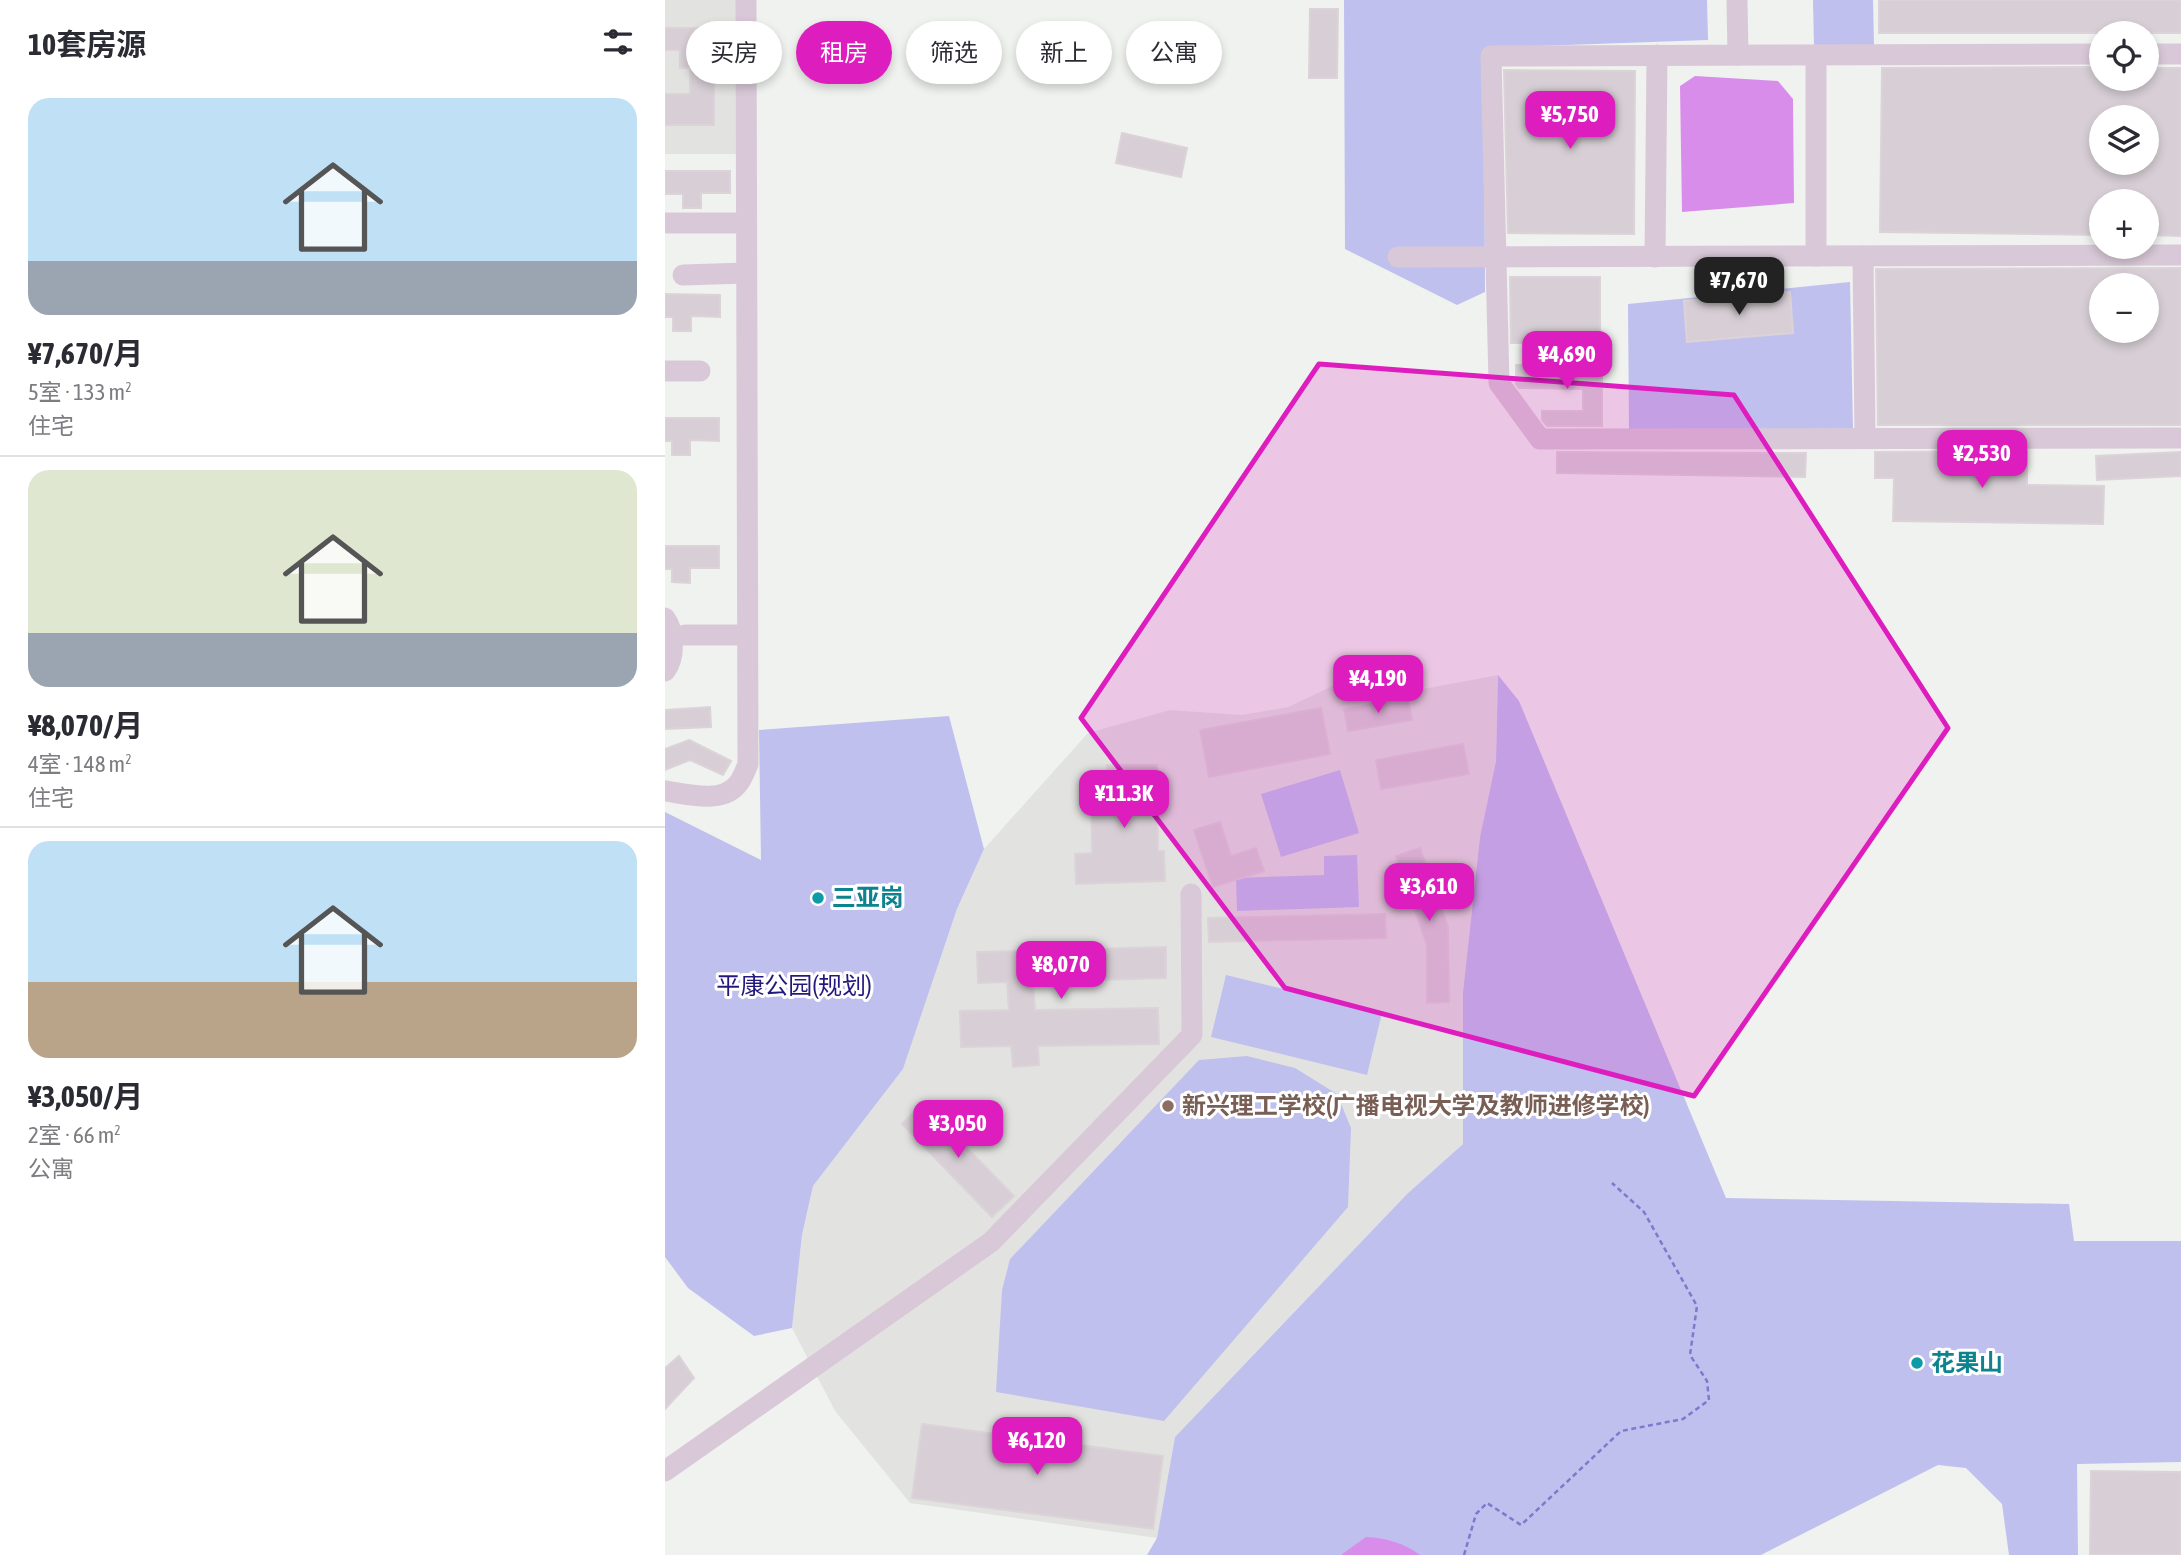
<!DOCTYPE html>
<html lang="zh">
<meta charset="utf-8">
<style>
body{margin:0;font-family:"Asap Condensed","Noto Sans SC",sans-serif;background:#f2f2f3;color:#2b2b33;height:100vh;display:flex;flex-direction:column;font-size:26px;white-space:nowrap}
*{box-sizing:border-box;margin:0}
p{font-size:23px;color:#7c7c81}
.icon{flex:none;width:38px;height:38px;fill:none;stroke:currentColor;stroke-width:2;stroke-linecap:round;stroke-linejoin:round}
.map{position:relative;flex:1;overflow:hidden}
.side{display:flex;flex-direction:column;background:#fff;width:665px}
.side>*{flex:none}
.top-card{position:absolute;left:21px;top:21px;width:665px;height:63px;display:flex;gap:14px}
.buttons{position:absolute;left:1424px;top:21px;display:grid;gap:14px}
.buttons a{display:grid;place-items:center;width:70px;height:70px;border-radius:50%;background:#fff;box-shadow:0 4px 10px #0003;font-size:35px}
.price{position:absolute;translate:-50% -60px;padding:0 16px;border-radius:14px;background:#de1dbf;color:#fff;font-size:23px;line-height:46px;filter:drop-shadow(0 2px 4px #0008)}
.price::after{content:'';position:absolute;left:50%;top:42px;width:21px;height:16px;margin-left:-10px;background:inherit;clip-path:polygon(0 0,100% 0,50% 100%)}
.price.active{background:#222;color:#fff}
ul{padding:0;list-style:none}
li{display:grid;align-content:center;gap:14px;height:371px;padding:0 28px}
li+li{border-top:2px solid #e1e1e2}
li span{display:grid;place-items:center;height:217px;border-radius:21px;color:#555}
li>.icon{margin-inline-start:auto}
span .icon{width:126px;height:126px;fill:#fffc;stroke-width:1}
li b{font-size:30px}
h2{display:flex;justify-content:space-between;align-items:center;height:84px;padding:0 28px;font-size:30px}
.pill{padding:0 24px;border-radius:32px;background:#fff;box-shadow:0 4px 10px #0003;font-size:24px;line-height:63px}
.pill.active{background:#de1dbf;color:#fff}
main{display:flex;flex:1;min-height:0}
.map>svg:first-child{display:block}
.education{fill:#e2e3e0}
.green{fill:#bfc0ee}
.water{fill:#d88dea}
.building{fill:#d7cfd5;stroke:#dbd3d8;stroke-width:2;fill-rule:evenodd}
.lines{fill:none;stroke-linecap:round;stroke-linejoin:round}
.path{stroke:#8178cc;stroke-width:2.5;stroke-dasharray:5 3.5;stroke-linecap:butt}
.minor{stroke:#d9c9d8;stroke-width:21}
.marked{fill:#de1dbf;fill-opacity:0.2;stroke:#de1dbf;stroke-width:5;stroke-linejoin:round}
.culture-dot{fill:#0f9aa8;stroke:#fff;stroke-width:2.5}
.education-dot{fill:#8d6e63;stroke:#fff;stroke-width:2.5}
.labels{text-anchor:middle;stroke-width:6;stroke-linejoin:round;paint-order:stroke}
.culture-label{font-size:24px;font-weight:bold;fill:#0d838f;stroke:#fff;text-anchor:start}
.park-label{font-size:24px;fill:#23197d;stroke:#fff}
.education-label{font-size:24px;font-weight:bold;fill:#785e54;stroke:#fff;text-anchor:start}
</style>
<main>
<section class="side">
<h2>10套房源<svg class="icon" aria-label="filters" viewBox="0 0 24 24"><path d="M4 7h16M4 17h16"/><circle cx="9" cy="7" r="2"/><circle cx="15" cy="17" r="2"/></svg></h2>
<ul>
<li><span style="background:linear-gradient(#bfe0f5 75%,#9aa5b1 0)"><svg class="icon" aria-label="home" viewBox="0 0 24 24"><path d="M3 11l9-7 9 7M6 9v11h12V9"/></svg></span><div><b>¥7,670/月</b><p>5室 · 133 m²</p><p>住宅</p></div></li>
<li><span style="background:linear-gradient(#dfe7d0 75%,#9aa5b1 0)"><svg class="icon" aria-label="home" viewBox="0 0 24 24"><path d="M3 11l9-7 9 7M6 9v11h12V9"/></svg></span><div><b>¥8,070/月</b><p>4室 · 148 m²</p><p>住宅</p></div></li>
<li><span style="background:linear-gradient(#bfe0f5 65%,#b9a48a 0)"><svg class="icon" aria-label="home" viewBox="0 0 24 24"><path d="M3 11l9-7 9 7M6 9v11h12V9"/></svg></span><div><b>¥3,050/月</b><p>2室 · 66 m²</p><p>公寓</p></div></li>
</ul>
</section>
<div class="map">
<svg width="1516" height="1555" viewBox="0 0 1516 1555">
<rect width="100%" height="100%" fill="#f0f2ef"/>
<g class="education">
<rect x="0" y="0" width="81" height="154"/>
<polygon points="718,672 742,692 833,675 831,761 815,837 798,992 798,1144 742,1194 510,1437 492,1538 245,1503 170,1411 127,1328 137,1235 148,1186 238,1069 292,909 319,849 423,733 505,710 577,715 623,707 678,681"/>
</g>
<g class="green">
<polygon points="679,0 1042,0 1043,40 819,48 820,292 792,305 680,249"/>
<polygon points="1148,0 1208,0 1209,45 1149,46"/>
<polygon points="1185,282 1188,430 964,433 963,304"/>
<polygon points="833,675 854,701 1061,1198 1404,1204 1409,1241 1516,1241 1516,1462 1412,1464 1413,1555 1344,1555 1337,1504 1301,1468 1273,1465 1096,1555 482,1555 492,1538 510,1437 742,1194 798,1144 798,992 815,837 831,761"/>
<polygon points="284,716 319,849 292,909 238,1069 148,1186 137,1235 127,1328 89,1336 23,1288 0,1257 0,812 96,860 94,730"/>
<polygon points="675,770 694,833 616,857 596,794"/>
<polygon points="692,855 694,907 572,911 571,878 659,875 659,856"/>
<polygon points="561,975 717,1013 702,1075 546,1037"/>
<polygon points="582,1056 630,1068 672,1094 686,1128 683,1207 499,1421 331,1392 337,1290 345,1259 534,1060"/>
</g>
<g class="water">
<polygon points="1030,76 1113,81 1128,99 1129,203 1017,212 1015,86"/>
<path d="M701,1537C721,1538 739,1543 755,1555H676Z"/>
</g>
<g class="building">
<rect x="1214" y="0" width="302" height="33"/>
<polygon points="645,9 673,9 672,78 644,78"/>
<polygon points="0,28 49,28 49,125 0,125 0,94 25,94 25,68 15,68 15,50 0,50"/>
<path d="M1437,67V79H1482V68H1516V236L1482,235V201H1437V235L1215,232L1217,68ZM1437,117H1482V163H1437Z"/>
<polygon points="839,70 970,71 969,234 843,233"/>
<polygon points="457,133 522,148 516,177 451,163"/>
<polygon points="0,171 65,171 65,193 36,193 36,208 18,208 18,194 0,194"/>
<path d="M1516,268V425H1213L1211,269ZM1437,285H1482V331H1437Z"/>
<polygon points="845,277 935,277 935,343 846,343"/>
<polygon points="1125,292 1128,333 1022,342 1019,301"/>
<polygon points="0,294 55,295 55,317 26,316 26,331 8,331 8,317 0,317"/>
<polygon points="851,365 937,366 937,426 882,426 877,420 877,411 918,411 918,389 854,388 851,384"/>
<polygon points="0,418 54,418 54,441 25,440 25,455 7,455 7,441 0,441"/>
<polygon points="1362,451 1362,485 1439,486 1438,524 1228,521 1229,478 1210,478 1210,452"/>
<polygon points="892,452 1141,453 1140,477 892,473"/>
<polygon points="1516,452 1516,476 1432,480 1431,456"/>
<polygon points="0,546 54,546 54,568 25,568 25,583 7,582 7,569 0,569"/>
<polygon points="743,698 747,720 683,731 679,709"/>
<polygon points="45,707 46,727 0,729 0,710"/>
<polygon points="656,708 665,754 544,777 535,730"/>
<polygon points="24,740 66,761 58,775 25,760 0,770 0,749"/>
<polygon points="798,744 804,774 716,789 711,760"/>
<polygon points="442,765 492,765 493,851 499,851 500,881 411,884 410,854 427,853 426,793 442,792"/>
<polygon points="555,822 566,856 591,848 599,871 548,887 529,830"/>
<polygon points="755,848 783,927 784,1002 762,1003 762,945 731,856"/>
<polygon points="720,914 721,938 544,942 543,918"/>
<polygon points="501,947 501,978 368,982 370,1010 493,1008 494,1044 373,1046 374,1065 348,1067 346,1046 296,1047 295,1011 344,1010 342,982 313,983 312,952"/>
<polygon points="258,1103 349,1196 327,1217 237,1124"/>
<polygon points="14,1356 29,1378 0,1409 0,1368"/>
<polygon points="257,1424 498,1456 488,1529 247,1498"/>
<polygon points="1426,1471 1516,1472 1516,1555 1425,1555"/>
</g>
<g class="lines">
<polyline class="path" points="799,1555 811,1514 822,1503 856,1525 956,1431 1018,1419 1044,1400 1042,1381 1025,1355 1032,1306 979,1212 947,1183"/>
<g class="minor">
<polyline points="1072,0 1073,55"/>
<polyline points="1437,54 826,56 834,383 875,439 1516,438"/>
<polyline points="1482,54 1516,54"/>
<polyline points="1151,55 1151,256"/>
<polyline points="0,223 81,223"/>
<polyline points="1198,256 1200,438"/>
<polyline points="733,257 1516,255"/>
<polyline points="990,257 992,55"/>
<polyline points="18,275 81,273"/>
<polyline points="0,371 35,371"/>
<path d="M0,618C10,632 10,658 0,671"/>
<polyline points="20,635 82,635"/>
<path d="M0,791C21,794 56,804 72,785C77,780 80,771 83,764L81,0"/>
<polyline points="0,1471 326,1242 527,1035 526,894"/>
</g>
</g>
<path class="marked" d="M654,364L1069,395L1283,728L1029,1096L620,988L416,718Z"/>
<g class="culture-dot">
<circle cx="153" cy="898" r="7"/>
<circle cx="1252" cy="1363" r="7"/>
</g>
<circle class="education-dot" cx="503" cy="1106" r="7"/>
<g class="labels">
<g class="culture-label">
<text x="167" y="906">三亚岗</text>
<text x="1266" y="1371">花果山</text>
</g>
<g class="park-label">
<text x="129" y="994">平康公园(规划)</text>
</g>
<g class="education-label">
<text x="517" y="1114">新兴理工学校(广播电视大学及教师进修学校)</text>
</g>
</g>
</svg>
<div class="buttons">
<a><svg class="icon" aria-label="locate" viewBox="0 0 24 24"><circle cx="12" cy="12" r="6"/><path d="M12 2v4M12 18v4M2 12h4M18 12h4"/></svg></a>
<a><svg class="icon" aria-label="layers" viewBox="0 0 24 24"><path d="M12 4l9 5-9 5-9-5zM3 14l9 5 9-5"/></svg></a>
<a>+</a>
<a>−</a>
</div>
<b class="price" style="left:905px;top:151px">¥5,750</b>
<b class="price active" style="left:1074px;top:317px">¥7,670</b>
<b class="price" style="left:902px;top:391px">¥4,690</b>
<b class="price" style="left:1317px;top:490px">¥2,530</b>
<b class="price" style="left:713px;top:715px">¥4,190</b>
<b class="price" style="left:459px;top:830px">¥11.3K</b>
<b class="price" style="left:764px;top:923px">¥3,610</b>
<b class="price" style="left:396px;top:1001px">¥8,070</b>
<b class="price" style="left:293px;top:1160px">¥3,050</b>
<b class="price" style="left:372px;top:1477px">¥6,120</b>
<div class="top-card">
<a class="pill">买房</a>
<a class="pill active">租房</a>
<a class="pill">筛选</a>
<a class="pill">新上</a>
<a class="pill">公寓</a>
</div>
</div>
</main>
